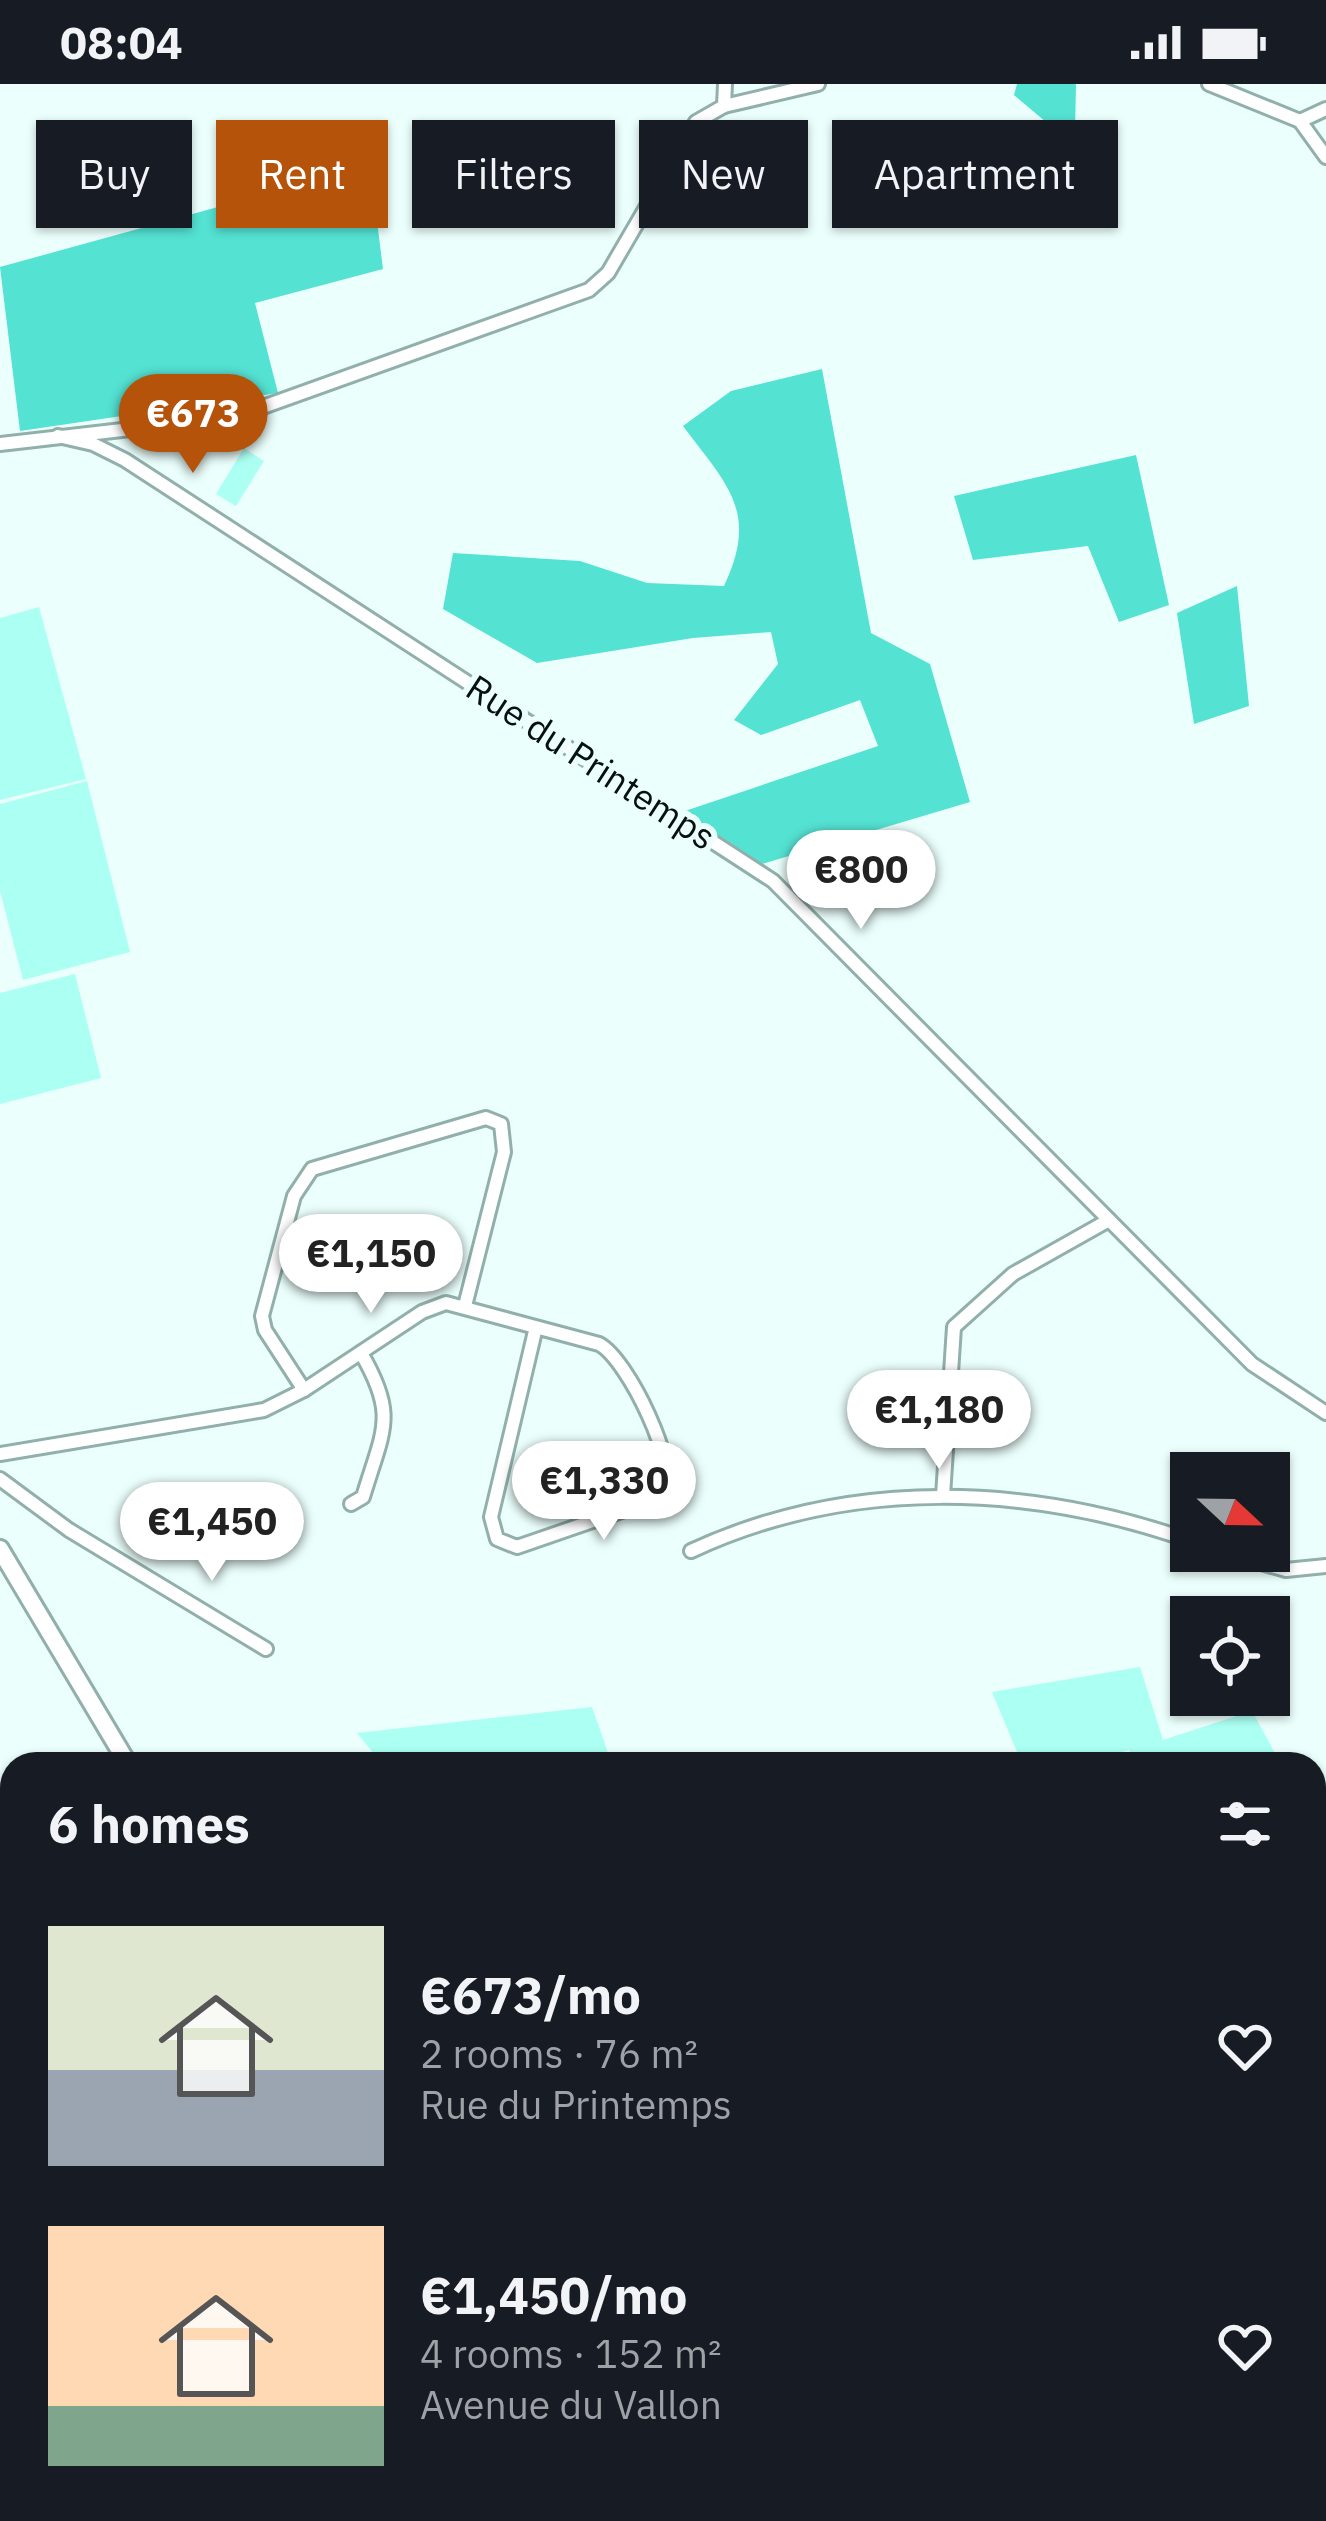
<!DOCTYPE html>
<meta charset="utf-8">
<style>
body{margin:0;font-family:"IBM Plex Sans",sans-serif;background:#20242c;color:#f1f3f6;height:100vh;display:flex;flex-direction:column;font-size:45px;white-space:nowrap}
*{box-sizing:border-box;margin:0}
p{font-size:39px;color:#9ea1a6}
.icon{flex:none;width:66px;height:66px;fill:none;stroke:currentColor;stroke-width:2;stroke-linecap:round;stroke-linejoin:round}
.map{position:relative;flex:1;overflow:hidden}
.sheet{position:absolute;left:0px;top:1668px;width:1326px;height:771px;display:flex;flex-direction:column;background:#171b24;border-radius:36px 36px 0 0;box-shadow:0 3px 9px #0004}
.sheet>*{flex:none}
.guide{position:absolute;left:36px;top:36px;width:1254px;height:108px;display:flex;gap:24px}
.needle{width:78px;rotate:112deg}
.controls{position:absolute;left:1170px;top:1368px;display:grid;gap:24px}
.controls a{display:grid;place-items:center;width:120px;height:120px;border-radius:0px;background:#171b24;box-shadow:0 3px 9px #0004;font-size:60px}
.price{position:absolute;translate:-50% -102px;padding:0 27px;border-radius:42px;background:#fff;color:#222;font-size:39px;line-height:78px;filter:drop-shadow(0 3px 6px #0008)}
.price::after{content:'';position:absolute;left:50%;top:72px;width:36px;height:27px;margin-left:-18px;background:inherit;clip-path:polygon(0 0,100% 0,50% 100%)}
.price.selected{background:#b45309;color:#fff}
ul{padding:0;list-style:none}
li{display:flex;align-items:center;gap:36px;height:300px;padding:0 48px}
li span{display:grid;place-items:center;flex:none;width:336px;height:240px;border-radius:0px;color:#555}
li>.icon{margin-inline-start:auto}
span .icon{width:144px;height:144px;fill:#fffc;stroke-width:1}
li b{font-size:51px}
h2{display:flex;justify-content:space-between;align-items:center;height:144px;padding:0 48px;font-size:51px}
.pill{padding:0 42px;border-radius:0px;background:#171b24;box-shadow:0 3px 9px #0004;font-size:42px;line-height:108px}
.pill.selected{background:#b45309;color:#fff}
.status{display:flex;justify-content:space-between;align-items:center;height:84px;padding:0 60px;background:#171b24;direction:ltr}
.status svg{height:33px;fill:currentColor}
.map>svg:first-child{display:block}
.green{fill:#acfff3}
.forest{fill:#54e2d3}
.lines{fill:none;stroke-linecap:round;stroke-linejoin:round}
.minor-casing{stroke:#91b0ab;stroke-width:18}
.major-casing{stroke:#91b0ab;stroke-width:22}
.minor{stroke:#fff;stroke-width:12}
.major{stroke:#fff;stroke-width:16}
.labels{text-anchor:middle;stroke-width:12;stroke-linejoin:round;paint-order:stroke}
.street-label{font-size:36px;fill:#06110f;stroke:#ebfffc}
</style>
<div class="status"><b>08:04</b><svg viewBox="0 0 49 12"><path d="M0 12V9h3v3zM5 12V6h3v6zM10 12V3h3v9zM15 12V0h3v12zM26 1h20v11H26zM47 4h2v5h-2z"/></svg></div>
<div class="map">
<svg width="1326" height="2437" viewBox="0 0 1326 2437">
<rect width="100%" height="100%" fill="#ebfffc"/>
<g class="green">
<polygon points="244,364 264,377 236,422 216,410"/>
<polygon points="39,523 86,695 0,716 0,534"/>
<polygon points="87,697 130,868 23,896 0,807 0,720"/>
<polygon points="75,890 101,994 0,1020 0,909"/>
<polygon points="1140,1583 1163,1656 1252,1627 1281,1680 1134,1680 1129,1666 1076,1680 1022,1680 992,1608"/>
<polygon points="592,1623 612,1680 382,1680 357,1649"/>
<polygon points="1326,1730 1326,1827 1314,1830 1314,1733"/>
</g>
<g class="forest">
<polygon points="1017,0 1076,0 1074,97 1046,113 994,114 978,124 967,114 966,103 1015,84 1040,86 1051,76 1046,38 1014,11"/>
<polygon points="370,81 383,185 255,219 278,309 20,347 0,183"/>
<path d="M822,285L871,549L930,580L970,718L759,781L679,729L878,662L860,616L761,651L734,636L778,580L771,548L693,554L537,579L443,525L453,469L580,477L647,499L724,502C759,428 728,402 683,342L731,307Z"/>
<polygon points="1136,371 1169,521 1119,538 1088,462 973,476 954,412"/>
<polygon points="1237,502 1249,622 1194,640 1177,529"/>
<polygon points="1326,1827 1326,2088 1314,2091 1314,1830"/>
</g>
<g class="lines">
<g class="minor-casing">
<g id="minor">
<polyline points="1209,0 1300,37"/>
<polyline points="724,22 725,0"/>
<polyline points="1300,37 1326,73"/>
<polyline points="1300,37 1326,25"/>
<polyline points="58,352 93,360 125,376 773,797 1252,1280 1326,1329"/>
<polyline points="0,360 235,333 589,206 608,189 696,38 724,22 818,0"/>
<polyline points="304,1306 265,1246 262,1232 294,1112 312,1085 486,1034 501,1040 504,1068 465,1222"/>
<path d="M0,1370L264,1326L304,1306L422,1228L446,1219L599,1260C628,1275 680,1384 665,1412L517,1463L497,1455L491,1433L536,1243"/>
<polyline points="0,1395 69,1446 266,1565"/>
<polyline points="943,1412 954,1243 1013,1190 1109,1136"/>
<path d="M351,1420L363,1413C383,1346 398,1332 361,1269"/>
<path d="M691,1467C850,1393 1029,1400 1191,1457"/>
<polyline points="1219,1467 1286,1486 1326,1482"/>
</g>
</g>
<g class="major-casing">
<g id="major">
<polyline points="0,1465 128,1680"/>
<polyline points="203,2437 203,2427"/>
</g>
</g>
<use href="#minor" class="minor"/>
<use href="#major" class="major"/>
</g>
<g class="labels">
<g class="street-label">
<text transform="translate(591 678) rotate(33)" y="13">Rue du Printemps</text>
</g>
</g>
</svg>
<div class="controls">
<a><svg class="needle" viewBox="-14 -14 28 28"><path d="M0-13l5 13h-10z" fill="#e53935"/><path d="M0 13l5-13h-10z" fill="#9ea1a6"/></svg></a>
<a><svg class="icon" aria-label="locate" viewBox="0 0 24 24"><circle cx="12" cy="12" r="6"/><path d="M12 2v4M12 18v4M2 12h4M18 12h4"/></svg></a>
</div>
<b class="price selected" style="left:193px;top:392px">€673</b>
<b class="price" style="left:861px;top:848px">€800</b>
<b class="price" style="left:371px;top:1232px">€1,150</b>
<b class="price" style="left:939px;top:1388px">€1,180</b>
<b class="price" style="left:604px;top:1459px">€1,330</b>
<b class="price" style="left:212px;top:1500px">€1,450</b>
<div class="guide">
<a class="pill">Buy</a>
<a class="pill selected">Rent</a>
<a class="pill">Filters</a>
<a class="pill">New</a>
<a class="pill">Apartment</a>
</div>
<section class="sheet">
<h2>6 homes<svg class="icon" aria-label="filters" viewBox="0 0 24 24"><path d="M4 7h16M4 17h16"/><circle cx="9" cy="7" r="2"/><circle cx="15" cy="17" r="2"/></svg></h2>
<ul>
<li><span style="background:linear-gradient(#dfe7d0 60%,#9aa5b1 0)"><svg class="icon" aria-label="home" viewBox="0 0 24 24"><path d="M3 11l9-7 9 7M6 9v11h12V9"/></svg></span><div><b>€673/mo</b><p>2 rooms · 76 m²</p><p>Rue du Printemps</p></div><svg class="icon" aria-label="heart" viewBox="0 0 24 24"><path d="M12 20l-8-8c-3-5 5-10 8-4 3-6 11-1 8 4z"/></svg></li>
<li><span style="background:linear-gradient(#ffd9b3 75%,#7fa58c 0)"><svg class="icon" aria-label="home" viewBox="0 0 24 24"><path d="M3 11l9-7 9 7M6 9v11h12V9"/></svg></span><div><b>€1,450/mo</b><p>4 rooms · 152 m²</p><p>Avenue du Vallon</p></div><svg class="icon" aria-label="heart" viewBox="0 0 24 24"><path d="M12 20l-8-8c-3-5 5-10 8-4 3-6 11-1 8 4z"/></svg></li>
</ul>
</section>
</div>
